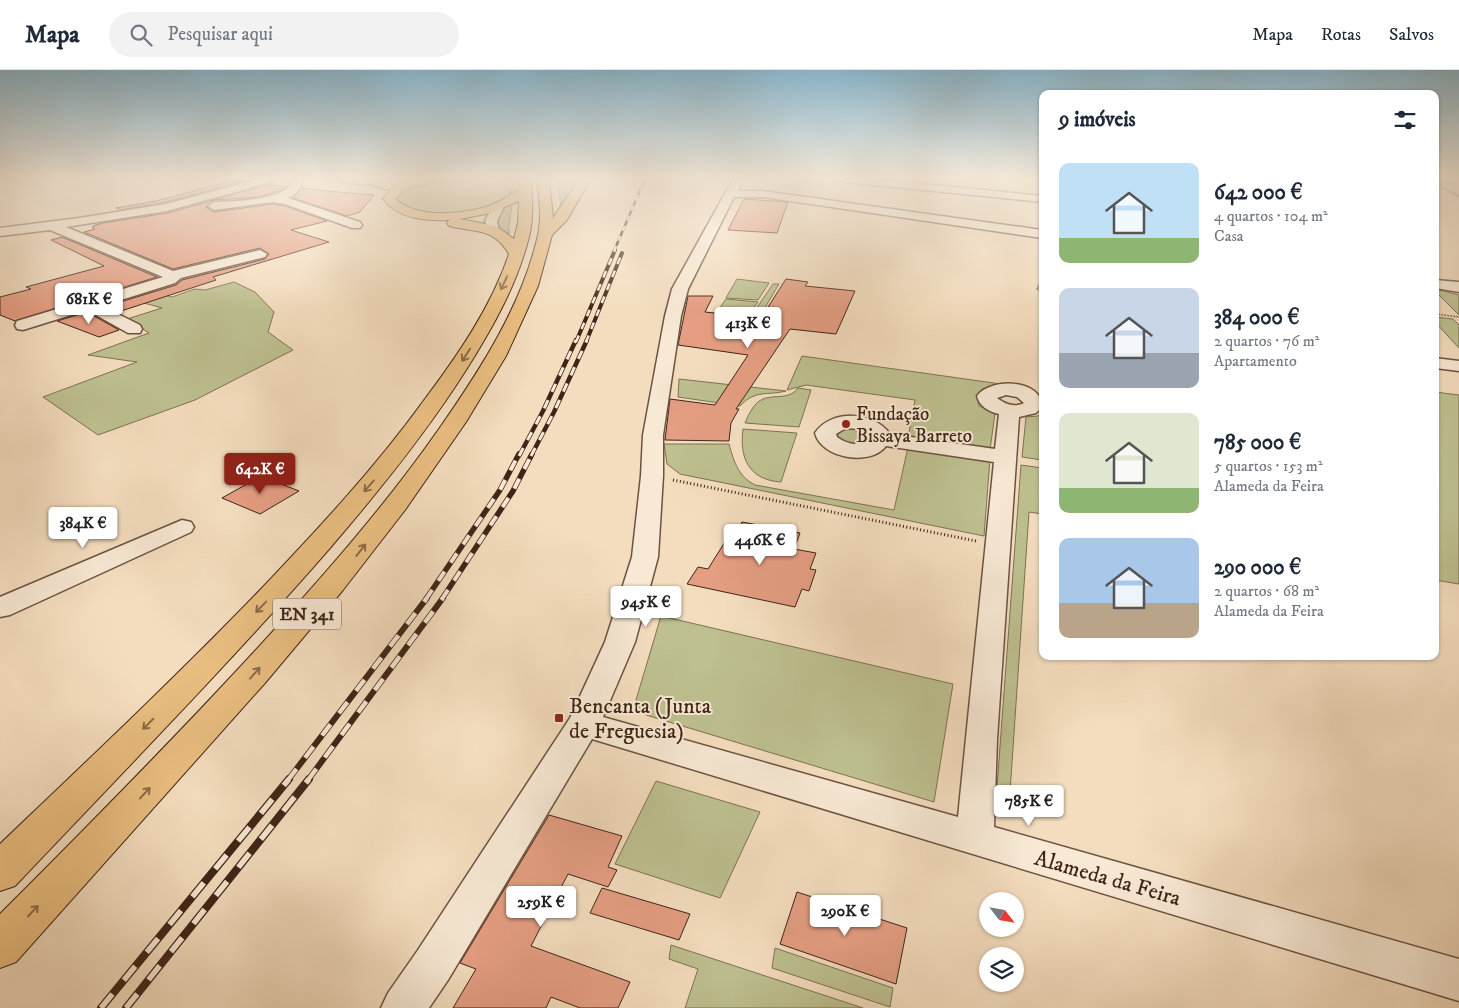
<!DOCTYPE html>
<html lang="pt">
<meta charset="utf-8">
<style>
body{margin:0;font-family:"IM FELL DW Pica",serif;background:#f2f2f3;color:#1f2937;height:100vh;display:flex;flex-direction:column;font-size:19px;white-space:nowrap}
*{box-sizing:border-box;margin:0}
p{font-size:16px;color:#747a83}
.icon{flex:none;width:28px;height:28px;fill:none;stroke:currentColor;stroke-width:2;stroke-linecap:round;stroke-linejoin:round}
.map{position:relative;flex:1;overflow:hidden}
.panel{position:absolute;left:1039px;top:20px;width:400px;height:570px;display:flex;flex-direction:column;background:#fff;border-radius:10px;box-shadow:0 1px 4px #0004}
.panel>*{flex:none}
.needle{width:32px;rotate:121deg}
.controls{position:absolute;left:979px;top:822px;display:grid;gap:10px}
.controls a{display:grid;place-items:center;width:45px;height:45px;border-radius:50%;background:#fff;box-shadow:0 1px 4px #0004;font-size:25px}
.price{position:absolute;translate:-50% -42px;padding:0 11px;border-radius:5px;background:#fff;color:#222;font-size:16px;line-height:32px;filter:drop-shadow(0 1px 2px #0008)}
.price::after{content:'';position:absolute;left:50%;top:30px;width:15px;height:11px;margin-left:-8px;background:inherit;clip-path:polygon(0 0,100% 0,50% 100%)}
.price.on{background:#8f2418;color:#fff}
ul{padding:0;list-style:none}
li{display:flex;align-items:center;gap:15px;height:125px;padding:0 20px}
li span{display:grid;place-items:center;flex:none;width:140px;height:100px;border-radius:10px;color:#555}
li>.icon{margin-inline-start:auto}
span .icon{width:60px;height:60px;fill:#fffc;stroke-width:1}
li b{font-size:21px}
h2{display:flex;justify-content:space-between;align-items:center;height:60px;padding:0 20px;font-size:21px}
header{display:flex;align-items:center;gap:30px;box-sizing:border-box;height:70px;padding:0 25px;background:#fff;border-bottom:1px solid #e0e1e3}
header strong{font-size:24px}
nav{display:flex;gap:28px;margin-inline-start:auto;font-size:18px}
.search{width:350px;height:45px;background:#f2f2f3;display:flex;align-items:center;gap:12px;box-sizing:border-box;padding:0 18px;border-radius:28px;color:#747a83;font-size:19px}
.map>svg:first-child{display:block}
.green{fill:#bec090;stroke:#7e7254}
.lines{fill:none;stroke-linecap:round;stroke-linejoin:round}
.stream{stroke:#778070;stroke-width:3}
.building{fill:#e59e83;stroke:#3f2517}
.minor-casing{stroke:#6c5341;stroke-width:3}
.highway-casing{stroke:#3f2517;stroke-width:2}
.path-far2{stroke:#3f2517;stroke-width:1;stroke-dasharray:0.5 1;stroke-linecap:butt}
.path-far1{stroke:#3f2517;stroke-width:2;stroke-dasharray:0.5 1;stroke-linecap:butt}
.path{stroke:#3f2517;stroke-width:3;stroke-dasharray:1 2.5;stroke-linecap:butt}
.minor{fill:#f8e9d5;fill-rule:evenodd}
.highway{fill:#eabe80;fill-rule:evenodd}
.rail-far5-casing{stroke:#3f2517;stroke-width:2.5}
.rail-far4-casing{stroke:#3f2517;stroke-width:4}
.rail-far3-casing{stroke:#3f2517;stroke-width:4.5}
.rail-far2-casing{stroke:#3f2517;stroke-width:5.5}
.rail-far1-casing{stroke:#3f2517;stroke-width:6}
.rail-casing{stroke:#3f2517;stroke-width:8}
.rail-far5{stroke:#f8e9d5;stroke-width:2;stroke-dasharray:5.5;stroke-linecap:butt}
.rail-far4{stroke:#f8e9d5;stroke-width:2.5;stroke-dasharray:7;stroke-linecap:butt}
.rail-far3{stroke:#f8e9d5;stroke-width:3;stroke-dasharray:9;stroke-linecap:butt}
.rail-far2{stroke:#f8e9d5;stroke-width:4;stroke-dasharray:11;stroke-linecap:butt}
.rail-far1{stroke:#f8e9d5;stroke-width:4.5;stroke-dasharray:14;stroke-linecap:butt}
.rail{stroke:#f8e9d5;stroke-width:5.5;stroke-dasharray:18;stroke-linecap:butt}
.oneway{stroke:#8c6a46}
.poi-dot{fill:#8f2418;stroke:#f8e9d5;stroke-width:2}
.labels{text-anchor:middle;stroke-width:4;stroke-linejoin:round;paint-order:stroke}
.shield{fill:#f8e9d5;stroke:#766050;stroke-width:1}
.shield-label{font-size:18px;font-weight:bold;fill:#3f2517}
.poi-label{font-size:19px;fill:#3f2517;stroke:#f8e9d5;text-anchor:start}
.near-poi-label{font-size:22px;fill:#3f2517;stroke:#f8e9d5;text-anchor:start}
.near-street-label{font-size:22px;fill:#3f2517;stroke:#f8e9d5}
</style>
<header>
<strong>Mapa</strong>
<div class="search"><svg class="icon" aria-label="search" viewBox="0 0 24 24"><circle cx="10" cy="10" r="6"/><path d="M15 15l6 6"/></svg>Pesquisar aqui</div>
<nav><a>Mapa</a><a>Rotas</a><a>Salvos</a></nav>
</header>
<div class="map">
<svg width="1459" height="938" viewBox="0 0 1459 938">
<rect width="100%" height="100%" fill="#f4ddbf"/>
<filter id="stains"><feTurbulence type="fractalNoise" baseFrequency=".004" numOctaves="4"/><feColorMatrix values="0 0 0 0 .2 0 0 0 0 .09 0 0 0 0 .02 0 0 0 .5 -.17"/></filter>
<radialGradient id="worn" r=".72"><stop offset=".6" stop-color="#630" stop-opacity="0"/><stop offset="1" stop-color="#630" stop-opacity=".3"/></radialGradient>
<g class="green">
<path d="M442,109H513L512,120L506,130C482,139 457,147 430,144C420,143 410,139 400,136L395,128L401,121Z"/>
<polygon points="558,109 582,109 563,138 561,138"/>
<polygon points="512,135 508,160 510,161 509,164 497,157 495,152 501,139"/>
<polygon points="737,209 769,213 758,230 726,228"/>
<polygon points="234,212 255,222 274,242 268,262 293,280 195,330 98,365 43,327 137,292 88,285 149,263 127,249 162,238 126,228 149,221 172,227 195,219 205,220"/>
<polygon points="773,214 779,214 760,246 752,245"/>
<polygon points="1435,219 1459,225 1459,245 1435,221"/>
<polygon points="726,229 758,232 748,245 717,242"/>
<polygon points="1435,247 1453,249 1459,255 1459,278 1435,252"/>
<polygon points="802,286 1001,314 982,319 977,326 979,336 995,343 990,380 908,368 915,330 806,315 787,320"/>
<path d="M679,309L786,321C767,326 756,319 740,336L678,327Z"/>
<path d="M798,318L811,320L799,357L745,353C748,346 752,337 758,332C771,322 788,332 798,318Z"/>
<polygon points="1435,322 1459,325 1459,514 1435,510"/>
<polygon points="1042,343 1042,390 1022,387 1026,347 1038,346"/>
<path d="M743,359L797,363L781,412C749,410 739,388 743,359Z"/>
<path d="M852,359L864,362L866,369C857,376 845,374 837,367L840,361Z"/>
<path d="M664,374H729C734,392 738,406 755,415L894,440L908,377L990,389L984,466L680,404L667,394Z"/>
<polygon points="1021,395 1042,398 1042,444 1029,442 1010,722 997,717"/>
<polygon points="661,546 953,614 934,732 646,645 641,640 636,630"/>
<polygon points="656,711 760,742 720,828 615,794"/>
<polygon points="671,875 863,938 685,938 698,899 669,889"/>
<polygon points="775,878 893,918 890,937 772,898"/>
</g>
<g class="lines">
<polyline class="stream" points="1435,114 1459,126"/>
</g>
<g class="building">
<polygon points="236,110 244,111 166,132 120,140 116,138 156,131"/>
<polygon points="266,115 287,116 281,120 259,127 214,130 206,137 214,142 273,134 285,136 327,151 291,160 329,172 213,207 216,210 118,242 107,236 176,215 182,210 265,189 269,184 260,178 173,199 84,162 95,159 92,157 94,157 93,156 102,153 168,143"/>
<polygon points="302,118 327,121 374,125 360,142 347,146 293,128"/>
<polygon points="744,129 788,132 777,163 728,160"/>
<polygon points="62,167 157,207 15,251 0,245 0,227 31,219 26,217 104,196 51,170"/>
<polygon points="786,209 808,212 805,216 855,221 836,264 790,259 736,339 739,339 731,353 729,371 665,370 670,329 715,335 748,285 678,275 688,226 713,226 705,242 761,248"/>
<polygon points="87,242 119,260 99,267 57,251"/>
<polygon points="261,406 299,421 260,444 222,428"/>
<polygon points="742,452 800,463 794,479 816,483 810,499 816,500 809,521 802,519 795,537 687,514 698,497 708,499 728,467 734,468"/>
<polygon points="549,745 622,766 608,797 617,800 608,817 568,804 531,876 630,912 618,938 580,938 551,927 546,938 453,938 476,899 460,893"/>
<polygon points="602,818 690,844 679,870 590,843"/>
<polygon points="797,822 907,858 896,914 780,874"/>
</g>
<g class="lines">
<g class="minor-casing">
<g id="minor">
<polygon points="259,109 276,109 275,111 167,141 66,157 173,201 260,180 267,184 265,187 181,208 175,213 102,236 140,255 142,259 140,263 128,263 87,240 23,260 17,259 15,255 17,251 163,207 50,160 0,166 0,158 79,148 166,134"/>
<path d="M293,109H303C302,119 297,123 288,128L360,152L362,155L360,158H352L285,134L273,132L214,140L208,136L214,132C233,131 289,131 293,109Z"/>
<path d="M338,109H430L425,112C410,113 346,118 338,109Z"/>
<path d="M733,109H743L738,121H763L1042,160V168L763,127H734L688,219L681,246L663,365V406L658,487L635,572L603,647L958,747L994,392L886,376C870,397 821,388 815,363C831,339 874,341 890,364L995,379L999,344C989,342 979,336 977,326C991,307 1042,309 1042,337L1036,343L1019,347L997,669L994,757L1459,889V931L592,669L448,910L429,938H381L388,923L418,880L570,648L605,572L632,487L641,406L643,365L665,246L672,219ZM1006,325L1017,327L1024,333C1014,338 1005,334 997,328ZM846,358L860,359L869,364L870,368C860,377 848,375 837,367L836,364Z"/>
<polygon points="839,109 875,109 1042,126 1042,132 844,112"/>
<polygon points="1435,109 1459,109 1459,110 1454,112 1435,114"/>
<polygon points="498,133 504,137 497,151 499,159 498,162 488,162 485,151 494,134"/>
<polygon points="1435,210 1459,212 1459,222 1435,218"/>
<polygon points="1435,288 1459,291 1459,301 1435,298"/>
<polygon points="182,450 191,452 194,457 191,462 10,545 0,547 0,527"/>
</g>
</g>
<g class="highway-casing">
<g id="highway">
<path d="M368,109H377L391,113L392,117L395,114L415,109H434L432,112L403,120L396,129C418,150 465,144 492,135C502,131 510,125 519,119V109H531C532,128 534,148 529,167C517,215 492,259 466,300C426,363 379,421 330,478C229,594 121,704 15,816L0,821V774C88,690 177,606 262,518C318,459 374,399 422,333C456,288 491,238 509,184C493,157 476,163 449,156L447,153L449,150C425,151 398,149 383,129L391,119L387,120L368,114L366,111ZM519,131L518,153L514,169L496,156L460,149L491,143Z"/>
<path d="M537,109H549L553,148L579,109H591L567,150L552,165L538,216L506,286L466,352L405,440L343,520L265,613L16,892L0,898V844C86,758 171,672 254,582C319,511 383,439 439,359C480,300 522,236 538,165C542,147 539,127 537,109Z"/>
</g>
</g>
<polyline class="path-far2" points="453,109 468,122 470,128"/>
<g class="path-far1">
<polyline points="1042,209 1037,219 1042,222"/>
<polyline points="1435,244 1459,247"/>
</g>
<polyline class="path" points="673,410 976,471"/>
<use href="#minor" class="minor"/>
<use href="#highway" class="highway"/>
<g class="rail-far5-casing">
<polyline id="rail-far5" points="614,181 645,109"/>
</g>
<g class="rail-far4-casing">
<g id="rail-far4">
<polyline points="576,272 615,180"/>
<polyline points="586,272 622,183"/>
</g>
</g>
<g class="rail-far3-casing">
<g id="rail-far3">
<polyline points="519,386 543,341 576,270"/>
<polyline points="531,386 554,342 587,270"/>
</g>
</g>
<g class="rail-far2-casing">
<g id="rail-far2">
<polyline points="426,529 500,420 519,384"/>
<polyline points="442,529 513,421 532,384"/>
</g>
</g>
<g class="rail-far1-casing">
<g id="rail-far1">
<polyline points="288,710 427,528"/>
<polyline points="308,710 443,528"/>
</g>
</g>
<g class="rail-casing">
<g id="rail">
<polyline points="101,938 289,709"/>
<polyline points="126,938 309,709"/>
</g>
</g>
<use href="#rail-far5" class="rail-far5"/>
<use href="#rail-far4" class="rail-far4"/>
<use href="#rail-far3" class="rail-far3"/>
<use href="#rail-far2" class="rail-far2"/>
<use href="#rail-far1" class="rail-far1"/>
<use href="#rail" class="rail"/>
</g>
<defs><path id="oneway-shaft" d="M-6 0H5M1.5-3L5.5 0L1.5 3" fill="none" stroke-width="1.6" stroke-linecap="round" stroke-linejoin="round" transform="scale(1.25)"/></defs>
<g class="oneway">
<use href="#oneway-shaft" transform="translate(504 213) rotate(115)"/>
<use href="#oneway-shaft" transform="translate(466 285) rotate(123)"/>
<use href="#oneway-shaft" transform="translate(369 416) rotate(131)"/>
<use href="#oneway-shaft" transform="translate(361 480) rotate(-52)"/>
<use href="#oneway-shaft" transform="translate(261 537) rotate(134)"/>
<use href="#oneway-shaft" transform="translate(255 603) rotate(-49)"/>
<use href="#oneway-shaft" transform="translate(148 654) rotate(135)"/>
<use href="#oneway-shaft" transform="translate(145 723) rotate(-47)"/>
<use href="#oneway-shaft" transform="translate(33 841) rotate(-47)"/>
</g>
<linearGradient id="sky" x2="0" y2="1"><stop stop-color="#8ab8d0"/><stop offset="0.45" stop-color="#faf0e2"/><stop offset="1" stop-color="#faf0e2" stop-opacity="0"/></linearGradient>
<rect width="1459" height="240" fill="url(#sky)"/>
<g class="poi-dot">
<circle cx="846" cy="354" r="5"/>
<rect x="554" y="643" width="10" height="10" rx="2.5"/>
</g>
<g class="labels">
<rect class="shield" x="273" y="528.5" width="68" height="31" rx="4"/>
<g class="shield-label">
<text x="307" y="550">EN 341</text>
</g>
<g class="poi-label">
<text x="856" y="350">Fundação<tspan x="856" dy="22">Bissaya Barreto</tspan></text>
</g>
<g class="near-poi-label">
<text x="569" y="643">Bencanta (Junta<tspan x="569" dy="25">de Freguesia)</tspan></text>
</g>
<g class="near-street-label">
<text transform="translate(1108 807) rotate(16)" y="8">Alameda da Feira</text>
</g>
</g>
<rect width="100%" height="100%" filter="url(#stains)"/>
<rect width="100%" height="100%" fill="url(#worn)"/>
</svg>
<div class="controls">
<a><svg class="needle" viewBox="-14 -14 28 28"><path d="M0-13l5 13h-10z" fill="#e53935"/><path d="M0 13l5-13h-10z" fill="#747a83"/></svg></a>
<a><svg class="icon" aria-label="layers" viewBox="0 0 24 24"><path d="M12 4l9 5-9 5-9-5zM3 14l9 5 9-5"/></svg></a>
</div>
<b class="price" style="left:89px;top:255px">681K €</b>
<b class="price" style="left:748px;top:279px">413K €</b>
<b class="price on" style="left:260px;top:425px">642K €</b>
<b class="price" style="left:83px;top:479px">384K €</b>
<b class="price" style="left:760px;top:496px">446K €</b>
<b class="price" style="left:646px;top:558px">945K €</b>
<b class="price" style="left:1029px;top:757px">785K €</b>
<b class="price" style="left:541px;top:858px">259K €</b>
<b class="price" style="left:845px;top:867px">290K €</b>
<section class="panel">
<h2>9 imóveis<svg class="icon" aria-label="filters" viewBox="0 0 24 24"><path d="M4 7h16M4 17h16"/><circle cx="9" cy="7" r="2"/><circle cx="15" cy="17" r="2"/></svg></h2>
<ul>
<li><span style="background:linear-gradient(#bfe0f5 75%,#8fb573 0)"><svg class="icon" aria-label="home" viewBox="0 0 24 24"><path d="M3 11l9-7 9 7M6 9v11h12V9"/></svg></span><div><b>642 000 €</b><p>4 quartos · 104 m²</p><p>Casa</p></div></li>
<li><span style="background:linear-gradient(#c9d6e8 65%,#9aa5b1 0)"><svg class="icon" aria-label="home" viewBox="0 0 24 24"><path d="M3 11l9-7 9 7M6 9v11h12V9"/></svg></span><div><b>384 000 €</b><p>2 quartos · 76 m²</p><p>Apartamento</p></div></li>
<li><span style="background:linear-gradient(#dfe7d0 75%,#8fb573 0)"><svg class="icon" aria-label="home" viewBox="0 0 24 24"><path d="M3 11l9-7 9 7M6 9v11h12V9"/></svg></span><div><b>785 000 €</b><p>5 quartos · 153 m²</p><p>Alameda da Feira</p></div></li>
<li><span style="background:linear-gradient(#a9c7e8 65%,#b9a48a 0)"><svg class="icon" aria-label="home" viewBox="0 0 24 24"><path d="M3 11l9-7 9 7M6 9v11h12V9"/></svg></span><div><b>290 000 €</b><p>2 quartos · 68 m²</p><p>Alameda da Feira</p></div></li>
</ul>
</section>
</div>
